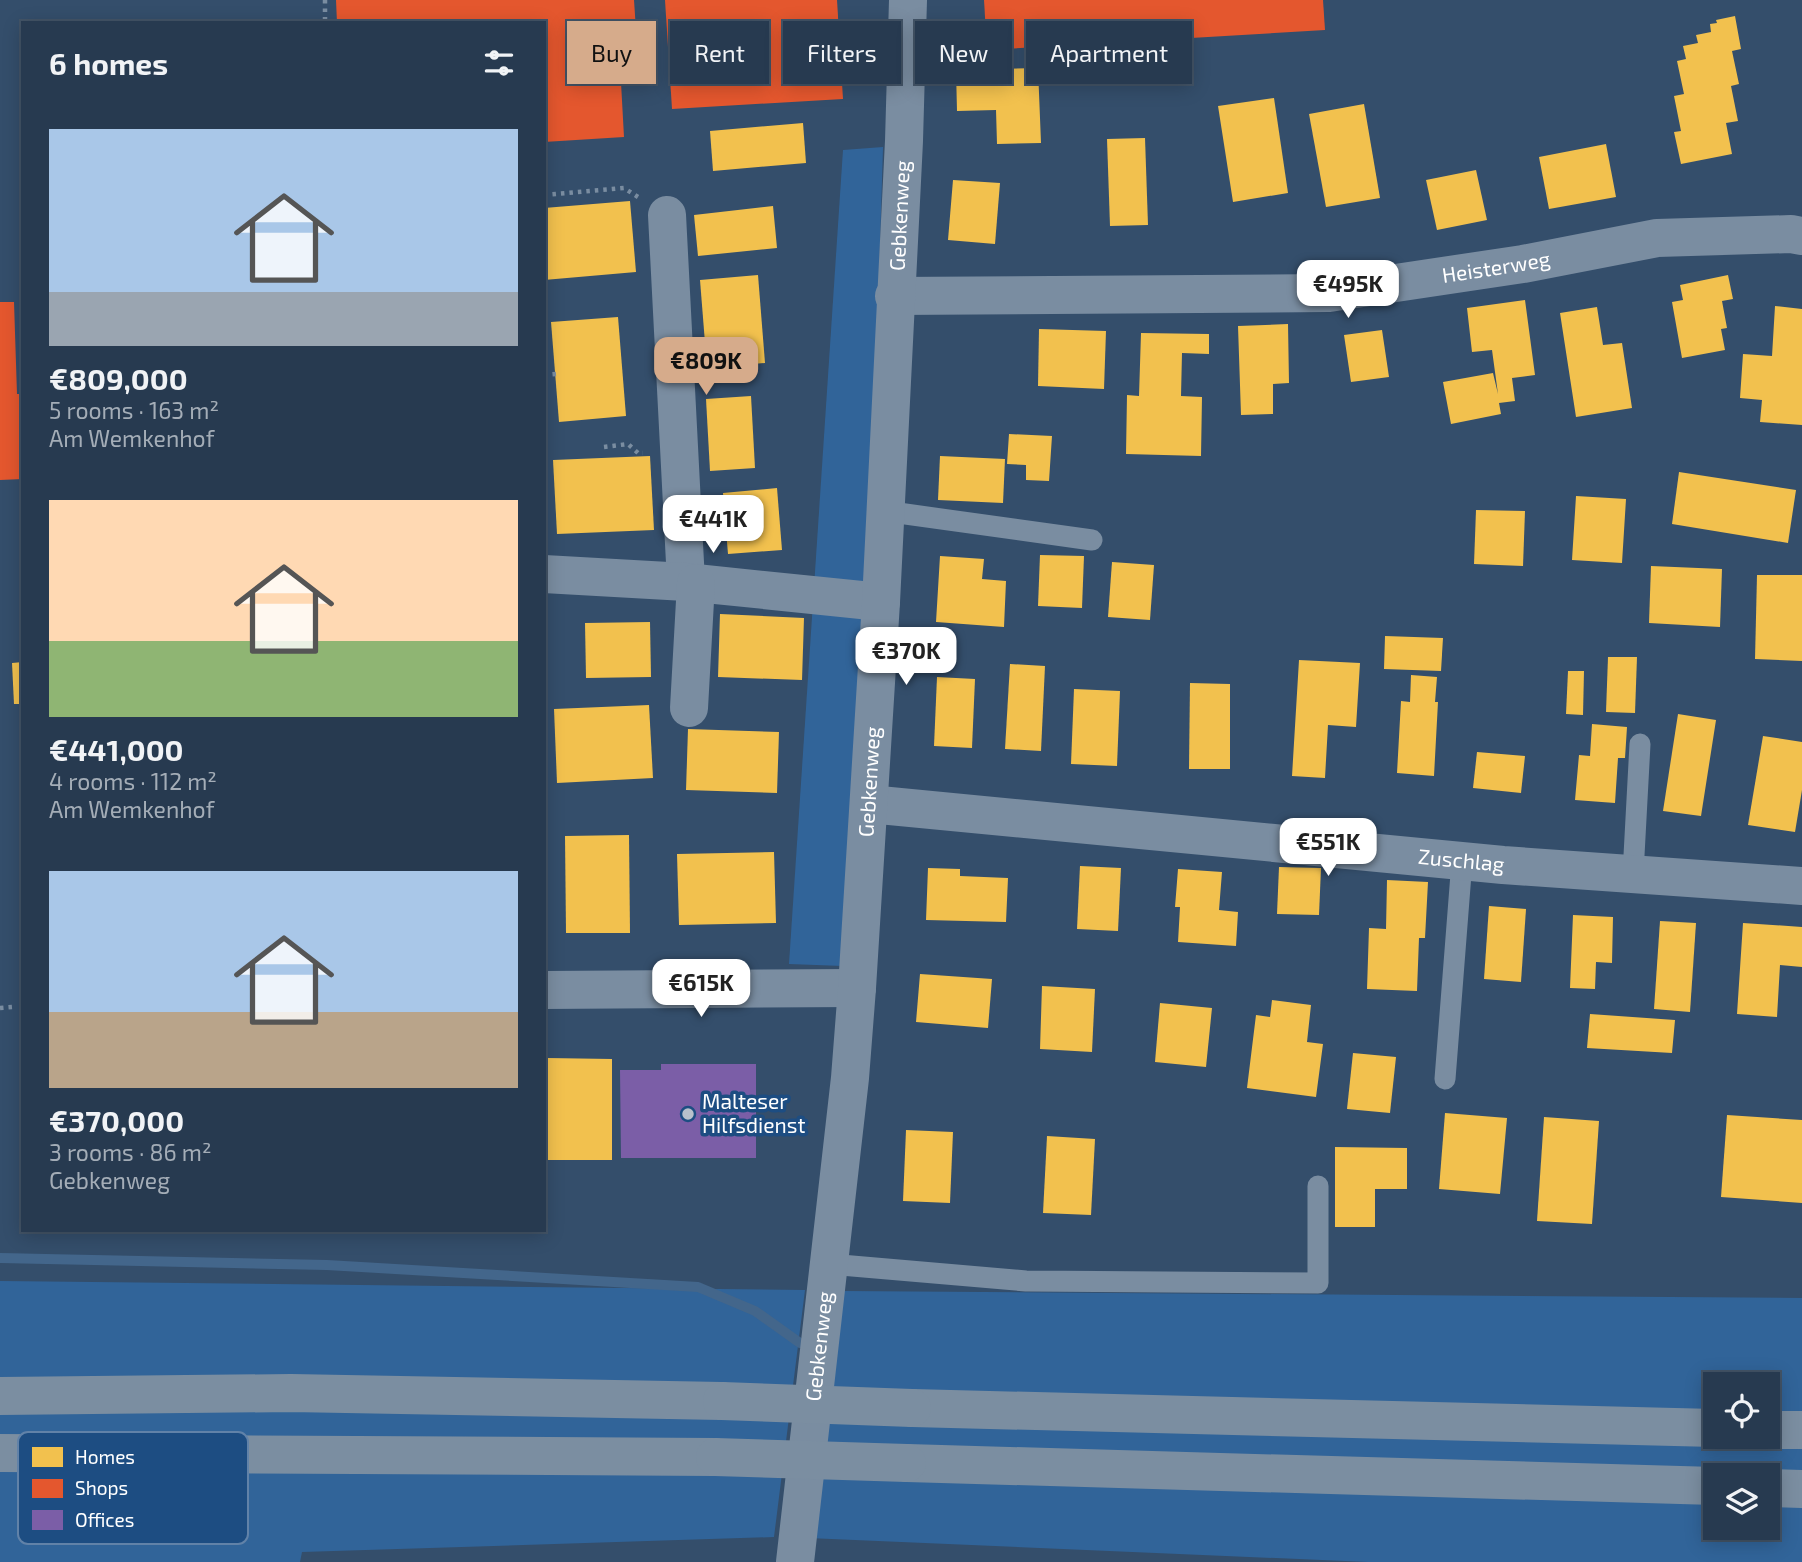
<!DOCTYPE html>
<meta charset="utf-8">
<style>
body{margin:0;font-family:"Exo 2",sans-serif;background:#33455a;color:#f1f3f6;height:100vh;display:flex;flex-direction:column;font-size:26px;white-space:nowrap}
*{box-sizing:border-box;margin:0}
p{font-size:23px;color:#a4adb7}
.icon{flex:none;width:38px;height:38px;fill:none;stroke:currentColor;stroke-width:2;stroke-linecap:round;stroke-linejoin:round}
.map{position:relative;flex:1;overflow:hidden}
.drawer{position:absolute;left:21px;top:21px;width:525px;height:1211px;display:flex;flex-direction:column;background:#273a50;border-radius:0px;box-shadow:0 4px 18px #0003,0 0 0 2px #435467}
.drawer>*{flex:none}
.banner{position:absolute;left:567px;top:21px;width:665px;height:63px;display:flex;gap:14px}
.fabs{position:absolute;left:1703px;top:1372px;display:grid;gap:14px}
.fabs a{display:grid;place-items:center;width:77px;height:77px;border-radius:0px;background:#273a50;box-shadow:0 4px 18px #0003,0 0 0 2px #435467;font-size:35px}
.price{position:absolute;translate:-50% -60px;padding:0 16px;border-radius:14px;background:#fff;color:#222;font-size:23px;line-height:46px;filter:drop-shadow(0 2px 4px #0008)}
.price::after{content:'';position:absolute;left:50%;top:42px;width:21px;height:16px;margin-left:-10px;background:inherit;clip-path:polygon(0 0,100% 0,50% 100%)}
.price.active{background:#d6ab8b;color:#111}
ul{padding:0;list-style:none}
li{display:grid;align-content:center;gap:14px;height:371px;padding:0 28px}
li span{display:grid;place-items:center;height:217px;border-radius:0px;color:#555}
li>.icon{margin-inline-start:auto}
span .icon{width:126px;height:126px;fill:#fffc;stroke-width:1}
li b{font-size:30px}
h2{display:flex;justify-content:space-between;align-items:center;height:84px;padding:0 28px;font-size:30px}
.chip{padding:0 24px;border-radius:0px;background:#273a50;box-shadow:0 4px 18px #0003,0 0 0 2px #435467;font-size:24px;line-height:63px}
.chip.active{background:#d6ab8b;color:#111}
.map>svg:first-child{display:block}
.green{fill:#316499;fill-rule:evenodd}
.homes{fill:#f2c14e}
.shops{fill:#e4572e}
.offices{fill:#7b5ea7}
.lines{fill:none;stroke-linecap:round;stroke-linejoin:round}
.stream{stroke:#43668b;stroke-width:10}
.path{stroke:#7a8da1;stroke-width:4.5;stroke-dasharray:3.5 5;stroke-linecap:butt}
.service{stroke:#7a8da1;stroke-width:21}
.minor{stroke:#7a8da1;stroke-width:38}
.motorway{stroke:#7b8ea1;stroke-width:38}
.motorway-bridge{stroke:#7b8ea1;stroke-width:38}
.poi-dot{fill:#b8c1cb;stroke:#1d4d82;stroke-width:2.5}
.labels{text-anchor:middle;stroke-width:7;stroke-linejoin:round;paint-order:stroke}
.street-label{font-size:21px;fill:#fff;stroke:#1d4d82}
.poi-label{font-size:21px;fill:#fff;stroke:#1d4d82;text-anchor:start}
.key{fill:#1d4d82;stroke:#6182a8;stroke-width:2}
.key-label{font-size:19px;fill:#fff}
</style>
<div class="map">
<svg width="1802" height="1562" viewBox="0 0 1802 1562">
<rect width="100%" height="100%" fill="#344e6b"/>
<g class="green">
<polygon points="883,147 869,602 843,966 789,964 843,150"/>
<polygon points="0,1281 805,1290 774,1537 302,1552 300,1562 0,1562"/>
<path d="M842,1291L1802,1298V1562H1368L808,1538ZM1715,1384H1768V1437H1715ZM1715,1475H1768V1528H1715Z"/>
</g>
<g class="homes">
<polygon points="1735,16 1741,49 1732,51 1739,84 1731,86 1738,121 1726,123 1732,154 1681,164 1674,132 1681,131 1674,96 1684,94 1677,61 1686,59 1683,46 1698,43 1696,35 1711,32 1710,24 1717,23 1716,20"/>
<polygon points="1038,68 1041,143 997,144 996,110 957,111 956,70"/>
<polygon points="1274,98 1288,193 1233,202 1218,106"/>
<polygon points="1364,104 1380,198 1326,207 1309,114"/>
<polygon points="803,123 806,163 713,171 710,131"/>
<polygon points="1145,138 1148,225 1110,226 1107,139"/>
<polygon points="1606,144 1616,197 1549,209 1539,157"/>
<polygon points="1476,170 1487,220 1437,230 1426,180"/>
<polygon points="953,180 1000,183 995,244 948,240"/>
<polygon points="630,201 636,272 544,280 544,208"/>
<polygon points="773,206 777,248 698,256 694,215"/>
<polygon points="758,275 765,363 707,368 700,280"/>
<polygon points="1728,275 1733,299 1722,301 1727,328 1721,329 1725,350 1682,358 1672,302 1683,300 1680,285"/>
<polygon points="1525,300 1535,375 1512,378 1515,401 1499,403 1501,414 1451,424 1443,382 1493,373 1498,394 1492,350 1472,352 1467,308"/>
<polygon points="1775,306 1802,309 1802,425 1760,422 1762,400 1740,398 1743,354 1772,356"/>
<polygon points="1597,307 1603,345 1622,343 1632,408 1576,417 1560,313"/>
<polygon points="618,317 626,416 559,422 551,322"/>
<polygon points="1288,324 1289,383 1273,384 1273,414 1241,415 1238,326"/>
<polygon points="1039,329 1106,331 1104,389 1038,386"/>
<polygon points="1382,330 1389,377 1351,382 1344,335"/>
<polygon points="1141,333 1209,334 1209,354 1182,353 1181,396 1202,397 1201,456 1126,454 1127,395 1139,396"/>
<polygon points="751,396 755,468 710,471 706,399"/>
<polygon points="1009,434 1052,436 1049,481 1026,480 1026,465 1007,464"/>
<polygon points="650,456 654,530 557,534 553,460"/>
<polygon points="940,456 1005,459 1003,503 938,500"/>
<polygon points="1679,472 1796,490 1788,543 1672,524"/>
<polygon points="777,488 782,550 728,554 723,493"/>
<polygon points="1576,496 1626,499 1622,563 1572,560"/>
<polygon points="1476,510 1525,511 1523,566 1474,564"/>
<polygon points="1040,555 1084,556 1082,608 1038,606"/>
<polygon points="940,556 984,559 982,579 1006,581 1004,627 936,622"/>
<polygon points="1112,562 1154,565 1150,620 1108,617"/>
<polygon points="1651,566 1722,569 1720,627 1649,623"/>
<polygon points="1757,575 1802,575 1802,661 1755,659"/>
<polygon points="720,614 804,618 802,680 718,677"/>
<polygon points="650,622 651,677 586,678 585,623"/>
<polygon points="1385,636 1443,638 1441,671 1384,669"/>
<polygon points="1608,657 1637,657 1635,713 1606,712"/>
<polygon points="1299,660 1360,663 1356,727 1328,725 1325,778 1292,776"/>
<polygon points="23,662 23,704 14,704 12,663"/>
<polygon points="1010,664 1045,666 1041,751 1005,749"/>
<polygon points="1568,671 1584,671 1583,715 1566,714"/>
<polygon points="1411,675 1437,677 1435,702 1438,702 1434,776 1397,773 1401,701 1410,702"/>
<polygon points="937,677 975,679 972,748 934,746"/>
<polygon points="1190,683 1230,684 1230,769 1189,769"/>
<polygon points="1074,689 1120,691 1117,766 1071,764"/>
<polygon points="649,705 653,778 557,783 554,709"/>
<polygon points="1678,714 1716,720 1701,816 1663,811"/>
<polygon points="1592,724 1627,727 1625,758 1618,758 1615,803 1575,800 1579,755 1590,756"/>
<polygon points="688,729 779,732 777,793 686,790"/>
<polygon points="1763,736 1802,742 1802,790 1795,832 1748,825"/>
<polygon points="1477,752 1525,756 1521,793 1473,788"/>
<polygon points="629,835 630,933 566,933 565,836"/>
<polygon points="774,852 776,923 679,925 677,854"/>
<polygon points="1080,866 1121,868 1118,931 1077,929"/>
<polygon points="1279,867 1321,868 1319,915 1277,914"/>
<polygon points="928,868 960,869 960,876 1008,878 1006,922 926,920"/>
<polygon points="1178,869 1222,872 1219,910 1238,912 1236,946 1178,942 1180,907 1175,907"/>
<polygon points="1387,880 1428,882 1425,938 1419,938 1417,991 1367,989 1369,928 1386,929"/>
<polygon points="1489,906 1526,909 1521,982 1484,979"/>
<polygon points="1573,915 1613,917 1612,963 1596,962 1595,989 1570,988"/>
<polygon points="1660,921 1696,923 1690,1012 1654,1009"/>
<polygon points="1743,923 1802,927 1802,967 1780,965 1777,1017 1737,1014"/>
<polygon points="920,974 992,979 988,1028 916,1022"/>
<polygon points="1042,986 1095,989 1092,1052 1040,1049"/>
<polygon points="1272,1000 1311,1005 1307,1042 1323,1044 1316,1097 1247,1088 1256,1015 1270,1017"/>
<polygon points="1160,1003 1212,1008 1206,1067 1155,1062"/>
<polygon points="1590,1014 1675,1020 1672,1053 1587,1048"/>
<polygon points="1353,1053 1396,1057 1390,1113 1347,1109"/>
<polygon points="547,1058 612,1059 612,1160 547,1160"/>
<polygon points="1445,1113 1507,1118 1500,1194 1439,1189"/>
<polygon points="1727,1115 1802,1120 1802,1203 1721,1197"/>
<polygon points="1544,1117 1599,1121 1592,1224 1537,1221"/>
<polygon points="906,1130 953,1132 950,1203 903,1201"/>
<polygon points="1047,1136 1095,1139 1091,1215 1043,1213"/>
<polygon points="1335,1147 1407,1148 1407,1189 1375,1189 1375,1227 1335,1227"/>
</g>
<g class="shops">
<polygon points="336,0 634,0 637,45 619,46 624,137 544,142 544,23 337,23"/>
<polygon points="665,0 837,0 843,99 672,109"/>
<polygon points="984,0 1323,0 1325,30 987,50"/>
<polygon points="0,302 14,302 17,394 23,394 23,479 0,480"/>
</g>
<polygon class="offices" points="661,1064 756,1064 756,1158 621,1158 620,1070 661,1070"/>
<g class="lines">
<polyline class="stream" points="0,1258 327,1265 698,1287 755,1311 800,1343"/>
<g class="path">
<polyline points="325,0 325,23"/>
<polyline points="544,195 624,188 638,197"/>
<polyline points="544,375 556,374"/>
<polyline points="604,447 628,444 638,453 643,453"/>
<polyline points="0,1008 13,1007"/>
</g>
<g class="service">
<polyline points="884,511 1092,540"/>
<polyline points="1633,874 1640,744"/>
<polyline points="1445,1079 1462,861"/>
<polyline points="829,1264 1026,1281 1318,1283 1318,1186"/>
</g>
<g class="minor">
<polyline points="667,215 686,582"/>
<path id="s1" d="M894,296L1329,293L1523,264L1657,238L1791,234L1802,236"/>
<polyline points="544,574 686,582 881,602"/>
<polyline points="689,708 696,583"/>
<path id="s2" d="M869,804L1503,865L1802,886"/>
<polyline points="544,990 857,988"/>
<path id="s3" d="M795,1562L850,1078L857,988L881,602L904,141L908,0"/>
</g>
<g class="motorway">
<polyline points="0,1396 291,1393 722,1401"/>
<polyline points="912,1408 1715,1428"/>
<polyline points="1768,1430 1802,1430"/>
<polyline points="0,1453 715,1457"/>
<polyline points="907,1463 1715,1486"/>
<polyline points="1768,1488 1802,1489"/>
</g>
<g class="motorway-bridge">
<polyline points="722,1401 912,1408"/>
<polyline points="715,1457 907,1463"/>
</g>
</g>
<circle class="poi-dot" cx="688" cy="1114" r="7"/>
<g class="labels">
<g class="street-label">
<text dy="7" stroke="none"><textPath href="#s3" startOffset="1351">Gebkenweg</textPath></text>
<text dy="7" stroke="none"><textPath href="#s1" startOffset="604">Heisterweg</textPath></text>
<text dy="7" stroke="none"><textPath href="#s3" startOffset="784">Gebkenweg</textPath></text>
<text dy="7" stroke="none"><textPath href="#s2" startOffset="595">Zuschlag</textPath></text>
<text dy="7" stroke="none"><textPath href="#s3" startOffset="217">Gebkenweg</textPath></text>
</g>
<g class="poi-label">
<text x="702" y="1109">Malteser<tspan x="702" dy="24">Hilfsdienst</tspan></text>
</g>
</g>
<rect x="18" y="1432" width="230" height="112" rx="10" class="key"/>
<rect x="32" y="1447" width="31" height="20" fill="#f2c14e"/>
<rect x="32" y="1479" width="31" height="19" fill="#e4572e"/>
<rect x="32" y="1510" width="31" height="20" fill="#7b5ea7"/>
<g class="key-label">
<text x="75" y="1464">Homes</text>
<text x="75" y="1495">Shops</text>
<text x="75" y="1527">Offices</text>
</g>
</svg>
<div class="fabs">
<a><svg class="icon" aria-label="locate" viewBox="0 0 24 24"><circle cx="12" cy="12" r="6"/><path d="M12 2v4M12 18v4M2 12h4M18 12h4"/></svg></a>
<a><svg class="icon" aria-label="layers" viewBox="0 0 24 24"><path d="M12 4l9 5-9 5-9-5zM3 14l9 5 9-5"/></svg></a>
</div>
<b class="price" style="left:1348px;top:320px">€495K</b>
<b class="price active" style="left:706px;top:397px">€809K</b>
<b class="price" style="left:713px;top:555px">€441K</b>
<b class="price" style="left:906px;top:687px">€370K</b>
<b class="price" style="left:1328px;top:878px">€551K</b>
<b class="price" style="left:701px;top:1019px">€615K</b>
<div class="banner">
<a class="chip active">Buy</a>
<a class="chip">Rent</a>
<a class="chip">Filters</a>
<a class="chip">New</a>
<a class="chip">Apartment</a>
</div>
<section class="drawer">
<h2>6 homes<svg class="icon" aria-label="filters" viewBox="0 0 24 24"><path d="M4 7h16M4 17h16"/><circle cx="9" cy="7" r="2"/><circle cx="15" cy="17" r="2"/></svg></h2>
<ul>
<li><span style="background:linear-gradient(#a9c7e8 75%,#9aa5b1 0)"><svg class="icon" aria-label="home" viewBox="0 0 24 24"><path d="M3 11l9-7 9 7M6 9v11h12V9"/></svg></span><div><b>€809,000</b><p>5 rooms · 163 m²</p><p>Am Wemkenhof</p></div></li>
<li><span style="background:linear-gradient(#ffd9b3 65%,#8fb573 0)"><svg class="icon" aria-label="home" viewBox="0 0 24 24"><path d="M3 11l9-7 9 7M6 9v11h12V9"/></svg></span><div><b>€441,000</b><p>4 rooms · 112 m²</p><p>Am Wemkenhof</p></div></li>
<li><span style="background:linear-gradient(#a9c7e8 65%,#b9a48a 0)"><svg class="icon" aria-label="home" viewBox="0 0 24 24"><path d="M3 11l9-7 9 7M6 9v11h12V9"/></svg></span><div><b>€370,000</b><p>3 rooms · 86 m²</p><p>Gebkenweg</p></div></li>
</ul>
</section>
</div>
